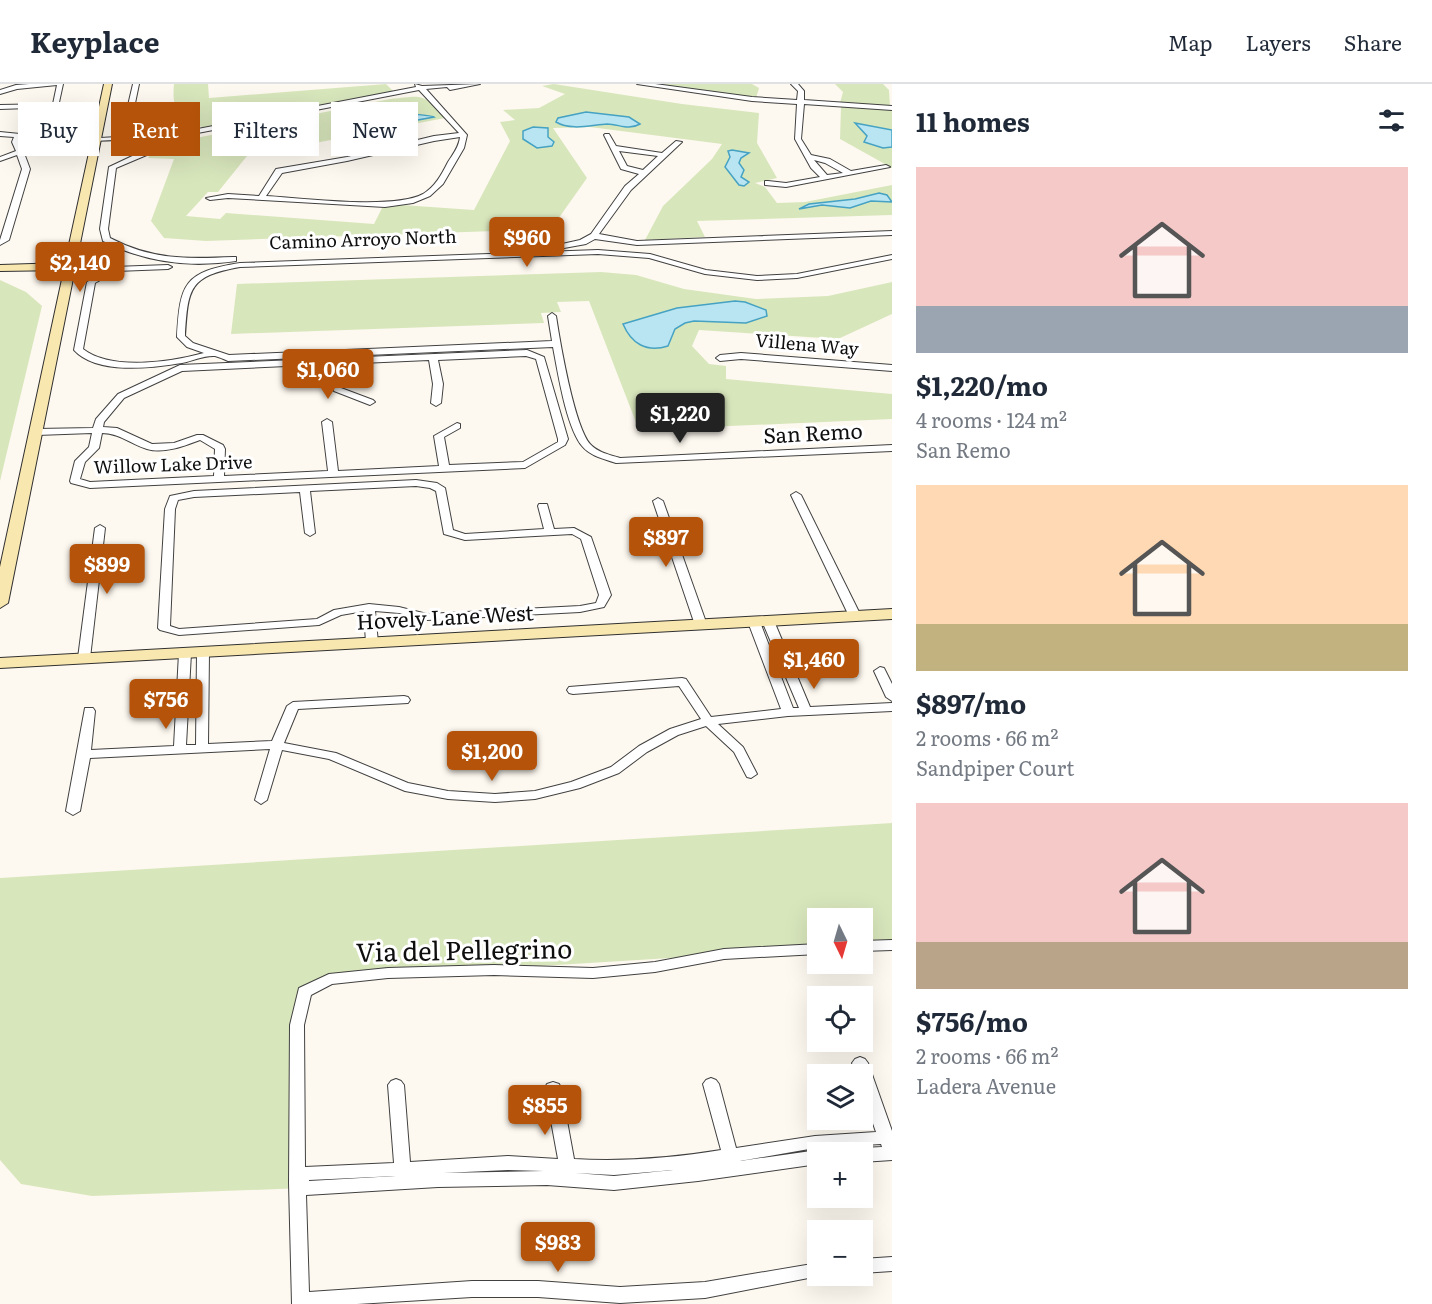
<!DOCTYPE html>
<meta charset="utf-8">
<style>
body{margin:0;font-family:Literata,serif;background:#f6f6f7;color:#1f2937;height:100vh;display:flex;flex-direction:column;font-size:22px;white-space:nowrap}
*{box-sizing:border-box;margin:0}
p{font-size:20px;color:#747a83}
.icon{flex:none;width:33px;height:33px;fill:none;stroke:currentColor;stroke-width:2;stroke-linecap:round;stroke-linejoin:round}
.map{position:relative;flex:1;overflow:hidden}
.side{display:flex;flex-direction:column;background:#fff;width:540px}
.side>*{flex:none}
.hud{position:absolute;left:18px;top:18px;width:570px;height:54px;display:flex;gap:12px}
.needle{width:39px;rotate:175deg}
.controls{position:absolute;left:807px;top:824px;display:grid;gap:12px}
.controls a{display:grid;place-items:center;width:66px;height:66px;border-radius:0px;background:#fff;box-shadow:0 6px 24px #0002;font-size:30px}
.price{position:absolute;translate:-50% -51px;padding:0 14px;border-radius:6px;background:#b45309;color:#fff;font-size:20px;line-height:39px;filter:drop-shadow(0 2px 3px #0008)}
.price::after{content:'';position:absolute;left:50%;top:36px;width:18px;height:14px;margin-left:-9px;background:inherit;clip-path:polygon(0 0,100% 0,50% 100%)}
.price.on{background:#222;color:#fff}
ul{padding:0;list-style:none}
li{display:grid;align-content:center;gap:12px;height:318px;padding:0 24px}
li span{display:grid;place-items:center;height:186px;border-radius:0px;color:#555}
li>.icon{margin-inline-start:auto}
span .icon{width:108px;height:108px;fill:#fffc;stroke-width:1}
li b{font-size:26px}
h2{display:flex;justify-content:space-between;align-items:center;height:72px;padding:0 24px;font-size:26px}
.chip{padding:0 21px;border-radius:0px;background:#fff;box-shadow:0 6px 24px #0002;font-size:21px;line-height:54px}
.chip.on{background:#b45309;color:#fff}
header{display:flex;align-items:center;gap:36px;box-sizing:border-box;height:84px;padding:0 30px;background:#fff;border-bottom:2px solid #e0e1e3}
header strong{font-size:28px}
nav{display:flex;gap:33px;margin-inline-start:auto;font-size:21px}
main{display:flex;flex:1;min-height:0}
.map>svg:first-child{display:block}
.green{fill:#d8e6bc}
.water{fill:#b9e4f1;stroke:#45a2c3;stroke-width:1.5}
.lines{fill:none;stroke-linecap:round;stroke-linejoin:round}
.street-casing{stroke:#414141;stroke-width:2}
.secondary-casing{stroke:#303030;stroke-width:2}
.street{fill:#fff;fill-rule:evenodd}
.secondary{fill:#f9e7b0;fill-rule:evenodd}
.labels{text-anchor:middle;stroke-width:6;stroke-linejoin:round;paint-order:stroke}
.far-street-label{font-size:18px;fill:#0e0e0e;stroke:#fff}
.street-label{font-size:21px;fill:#0e0e0e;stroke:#fff}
.near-street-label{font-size:26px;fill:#0e0e0e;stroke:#fff}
</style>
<header>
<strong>Keyplace</strong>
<nav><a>Map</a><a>Layers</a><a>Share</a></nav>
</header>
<main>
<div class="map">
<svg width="892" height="1220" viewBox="0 0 892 1220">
<rect width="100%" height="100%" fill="#fef9f0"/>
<g class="green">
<path d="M174,0H208L209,14L386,0L394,8L205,45C181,31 171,30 174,0Z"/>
<path d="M554,0L682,20L759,29L757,59L777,94L755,99L765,103L777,119L805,118L892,101V131L697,137L705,153L645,156L663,122L712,75L722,60L590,43L553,44L587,94L551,145L206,157L164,154L151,137L174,75L148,74L156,62L390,15C424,12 421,8 445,34L247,72L218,108H208L186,132L220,135L226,129L374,140L382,124L402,121L474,126L510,57L500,38L515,36L503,26L539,24L565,10L542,2Z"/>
<polygon points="649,0 752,0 759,4 756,14"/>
<polygon points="835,0 883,0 889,6 890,22 840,19 843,8"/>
<polygon points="841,22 892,26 892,84 840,55"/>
<polygon points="601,188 636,191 684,205 756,215 828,212 892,198 892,230 838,255 699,246 692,262 709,280 726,282 726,295 892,310 892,335 639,346 589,217 557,218 561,228 541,229 544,239 231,250 237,200"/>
<polygon points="0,196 26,208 42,222 0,397"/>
<polygon points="892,739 892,861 863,863 862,834 818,834 817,865 329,895 304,908 304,1104 92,1112 21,1100 0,1076 0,794"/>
</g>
<g class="water">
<path d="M371,28C378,27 431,31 434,33L369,45L367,42L372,36L368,29Z"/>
<path d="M586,28L629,33L640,40C628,47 619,40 607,40C591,41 571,47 556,38L558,34Z"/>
<polygon points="855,39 892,46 892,63 883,64 864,58 867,52"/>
<polygon points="533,43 548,44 548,53 554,58 552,62 537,64 523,55 523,47"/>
<polygon points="732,66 749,69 741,74 739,79 744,86 741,93 749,98 744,102 739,101 725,83 730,73 728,67"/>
<polygon points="879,109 887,111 892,118 871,117 850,124 822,121 799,125 809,120 855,115"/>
<path d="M735,217L745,218L766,226L767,232L746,239L694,237L685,239L675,245L668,262C646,269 631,259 623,240L677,224Z"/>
</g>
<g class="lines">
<g class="street-casing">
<g id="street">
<polygon points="29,0 63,0 58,23 0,25 0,21 53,20 57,1 17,5 0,10 0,6 16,1"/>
<path d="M133,0H139L133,29L156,47L157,50L177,49L416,3L415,0L422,2L480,0L450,6L447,3L426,5L467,51L464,64L443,100L430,112L413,119L385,123L228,114L210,116L206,114L228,110L259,112L276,85L347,73L434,52L459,49L419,6L177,53L157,54L149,70L116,84L108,145L110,154C152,176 187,175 233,173H236V177C190,184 144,178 103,157L100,145L109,83L143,67L150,55C126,56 39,56 24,69L30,85L9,156L0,161V156L22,85L17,71L0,77V73L16,67L12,58L14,53L0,52V48L20,50V58L21,63L49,57L151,51L126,30ZM460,53C459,63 453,70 448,78C442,90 435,103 423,110C393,126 302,114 266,112L282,89L347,77L434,57Z"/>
<path d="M637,0H655L752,13L797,16L798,7L791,0H798L804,7V16L892,22V26L804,20L801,55L811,71L830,75L851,87L886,81L890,83L786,103L765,101V97H768L786,99L820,93L811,84L795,55L797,20L752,17ZM814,76L825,79L843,89L827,91Z"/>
<path d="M605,50H609L616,62L662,69L676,57L682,58L631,106L599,150L637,157L892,147V151L637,161L595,155L586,160L553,166V162L580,156L591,150L625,102L639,90L621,85L604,51ZM619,67L658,72L643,86L627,82Z"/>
<path d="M598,166L650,170L706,186L757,192L797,190L892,171V175L797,194L757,196L705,190L649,174L598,170L240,183C189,192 188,204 185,252L193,259L229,271L552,257L548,232L552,229L556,232C560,258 574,341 590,360C597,368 610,371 620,374L892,361V367L616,379C604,375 590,372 582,362C566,342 558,289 553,263L228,277C224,275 219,273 215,272C205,271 192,277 182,279C151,284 97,291 74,266L87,198L114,183L168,181L172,183L168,185L116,187L95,199L83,265C111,287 171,278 204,269L187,263L177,253C180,199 184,188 240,179Z"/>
<path d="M527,266L544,273L568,355L565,361L525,384L90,404L71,399L70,397L75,377L89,363L92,349L37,351L32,348L37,345L93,344L96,335L118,310L180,281ZM526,272L536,275L558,355V358L523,378L449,381L444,353L460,344V340L457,339L434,352L439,382L338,387L332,338L327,335L322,338L328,387L224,392L225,365L223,361L203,351H197L174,359L152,360L117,344L103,343L104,338L124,314L182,287L330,280L334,307L370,321L375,318L373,316L341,304L339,280L429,276L433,300L431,319L436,322L441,319L443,300L438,276ZM102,349C119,349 131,360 147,365C164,370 184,362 200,356L215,365L214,392L90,398L80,395L85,378L99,364Z"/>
<polygon points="741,269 892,281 892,287 741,275 720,277 716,274 720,271"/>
<path d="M416,396L437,399L445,404L453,446L465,450L544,445L538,422L539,420H547L554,445L574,444L591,453L611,511L604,523L580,528L427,536L399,529L375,527L378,559L372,562L366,559L364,527L341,531L319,541L179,551L160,546L158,544L165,425L170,412L194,407ZM416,402L430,404L436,407L444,450L465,456L572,450L581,455L599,511L596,519L580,522L427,530L399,523L369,520L334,526L317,535L179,545L170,542L175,425L178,416L194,413L300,408L305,449L310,452L315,449L310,407Z"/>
<polygon points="796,408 801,411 861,532 859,534 855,535 849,532 791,411"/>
<polygon points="658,414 663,417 707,541 705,543 701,544 695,541 653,417"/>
<polygon points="100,441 105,444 90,574 84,578 78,574 95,444"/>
<polygon points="768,534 774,537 810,623 892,619 892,627 788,632 718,640 743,663 757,690 751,694 747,693 734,668 706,642 678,651 647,668 619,689 580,704 535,715 495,718 448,715 405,707 329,675 282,666 267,716 261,720 255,716 270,665 90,674 80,727 73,731 66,727 85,624 93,624 95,627 91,666 174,662 179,569 181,567 185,566 191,569 186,661 196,661 197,568 203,565 209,568 208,660 272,657 287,622 293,618 404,612 408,613 410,616 408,619 298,625 284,659 336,669 408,699 448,707 495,710 535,707 571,698 611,683 639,662 670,645 701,635 679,602 573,610 569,609 567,606 569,603 682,594 686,595 711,633 781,625 748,538 750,536 754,535 760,538 793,624 799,624 762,537"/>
<polygon points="880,583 884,584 892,600 892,617 886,613 874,587"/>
<polygon points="892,856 892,866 862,867 862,857"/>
<path d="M818,860V870L724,875L655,888L593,894L494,891L388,894L332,900L311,911L304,941L305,1083L394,1079L388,1001L391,997L396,995L401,997L404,1001L410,1078L508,1072L558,1075L545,1004L547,1000L553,998L559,1000L561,1004L574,1075C623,1078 672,1074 721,1066L703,1000L706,996L711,994L716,996L719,1000L736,1064L815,1052L876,1048L862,1008V990H856L852,979L855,975L860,973L865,975L868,979L892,1047V1076L862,1078V1068H855L862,1064L882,1063L881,1060L815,1064L740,1077L818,1066L823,1068H818V1080L698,1097L614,1106L547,1101L438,1103L306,1111L309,1208L472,1197H538L620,1203L705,1198L818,1179V1191H824L705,1214L620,1219L538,1213H472L357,1220H292L289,1099L290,941L299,904L329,890L388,884L494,881L593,884L655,878L724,865ZM508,1086L544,1087L443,1089ZM673,1086L614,1092L575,1089L614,1091ZM396,1092L309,1097V1096Z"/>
<polygon points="892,1173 892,1187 862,1189 862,1175"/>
</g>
</g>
<g class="secondary-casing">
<g id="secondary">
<polygon points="104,0 112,0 8,519 0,524 0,483 64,186 0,187 0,181 65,179"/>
<polygon points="892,525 892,535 0,584 0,574"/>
</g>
</g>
<use href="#street" class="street"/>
<use href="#secondary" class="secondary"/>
</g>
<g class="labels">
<g class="far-street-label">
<text transform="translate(363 156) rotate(-2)" y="6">Camino Arroyo North</text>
<text transform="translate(807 261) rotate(5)" y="6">Villena Way</text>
<text transform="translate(173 381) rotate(-2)" y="6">Willow Lake Drive</text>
</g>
<g class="street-label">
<text transform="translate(813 350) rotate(-3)" y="7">San Remo</text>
<text transform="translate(445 534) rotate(-3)" y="7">Hovely Lane West</text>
</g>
<g class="near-street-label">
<text transform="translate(464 867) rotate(-1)" y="9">Via del Pellegrino</text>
</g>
</g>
</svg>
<div class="controls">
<a><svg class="needle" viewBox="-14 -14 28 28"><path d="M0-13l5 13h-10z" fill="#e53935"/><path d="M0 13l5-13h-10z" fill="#747a83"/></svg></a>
<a><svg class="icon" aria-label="locate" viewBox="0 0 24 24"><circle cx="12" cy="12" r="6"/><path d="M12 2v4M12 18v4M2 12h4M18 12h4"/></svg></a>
<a><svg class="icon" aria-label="layers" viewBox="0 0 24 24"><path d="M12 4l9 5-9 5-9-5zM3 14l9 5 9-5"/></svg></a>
<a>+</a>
<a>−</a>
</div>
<b class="price" style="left:527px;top:184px">$960</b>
<b class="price" style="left:80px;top:209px">$2,140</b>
<b class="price" style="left:328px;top:316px">$1,060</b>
<b class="price on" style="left:680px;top:360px">$1,220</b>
<b class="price" style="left:666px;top:484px">$897</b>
<b class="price" style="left:107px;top:511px">$899</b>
<b class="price" style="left:814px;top:606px">$1,460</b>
<b class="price" style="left:166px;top:646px">$756</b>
<b class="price" style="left:492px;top:698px">$1,200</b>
<b class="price" style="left:545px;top:1052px">$855</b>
<b class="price" style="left:558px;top:1189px">$983</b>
<div class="hud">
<a class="chip">Buy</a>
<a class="chip on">Rent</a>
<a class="chip">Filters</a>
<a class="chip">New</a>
</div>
</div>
<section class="side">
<h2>11 homes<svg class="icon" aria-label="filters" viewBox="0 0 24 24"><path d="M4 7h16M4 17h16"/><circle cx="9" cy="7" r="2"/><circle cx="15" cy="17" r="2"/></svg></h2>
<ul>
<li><span style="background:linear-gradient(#f6c9c9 75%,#9aa5b1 0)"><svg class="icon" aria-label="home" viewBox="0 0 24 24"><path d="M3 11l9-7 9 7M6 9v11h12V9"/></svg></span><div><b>$1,220/mo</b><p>4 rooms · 124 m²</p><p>San Remo</p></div></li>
<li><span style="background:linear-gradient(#ffd9b3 75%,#c2b280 0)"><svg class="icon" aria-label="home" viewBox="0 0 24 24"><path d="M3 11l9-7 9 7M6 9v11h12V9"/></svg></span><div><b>$897/mo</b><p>2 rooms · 66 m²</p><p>Sandpiper Court</p></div></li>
<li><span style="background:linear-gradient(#f6c9c9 75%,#b9a48a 0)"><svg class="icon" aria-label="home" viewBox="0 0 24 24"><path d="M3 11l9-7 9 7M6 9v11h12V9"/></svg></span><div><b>$756/mo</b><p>2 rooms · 66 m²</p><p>Ladera Avenue</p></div></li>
</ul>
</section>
</main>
